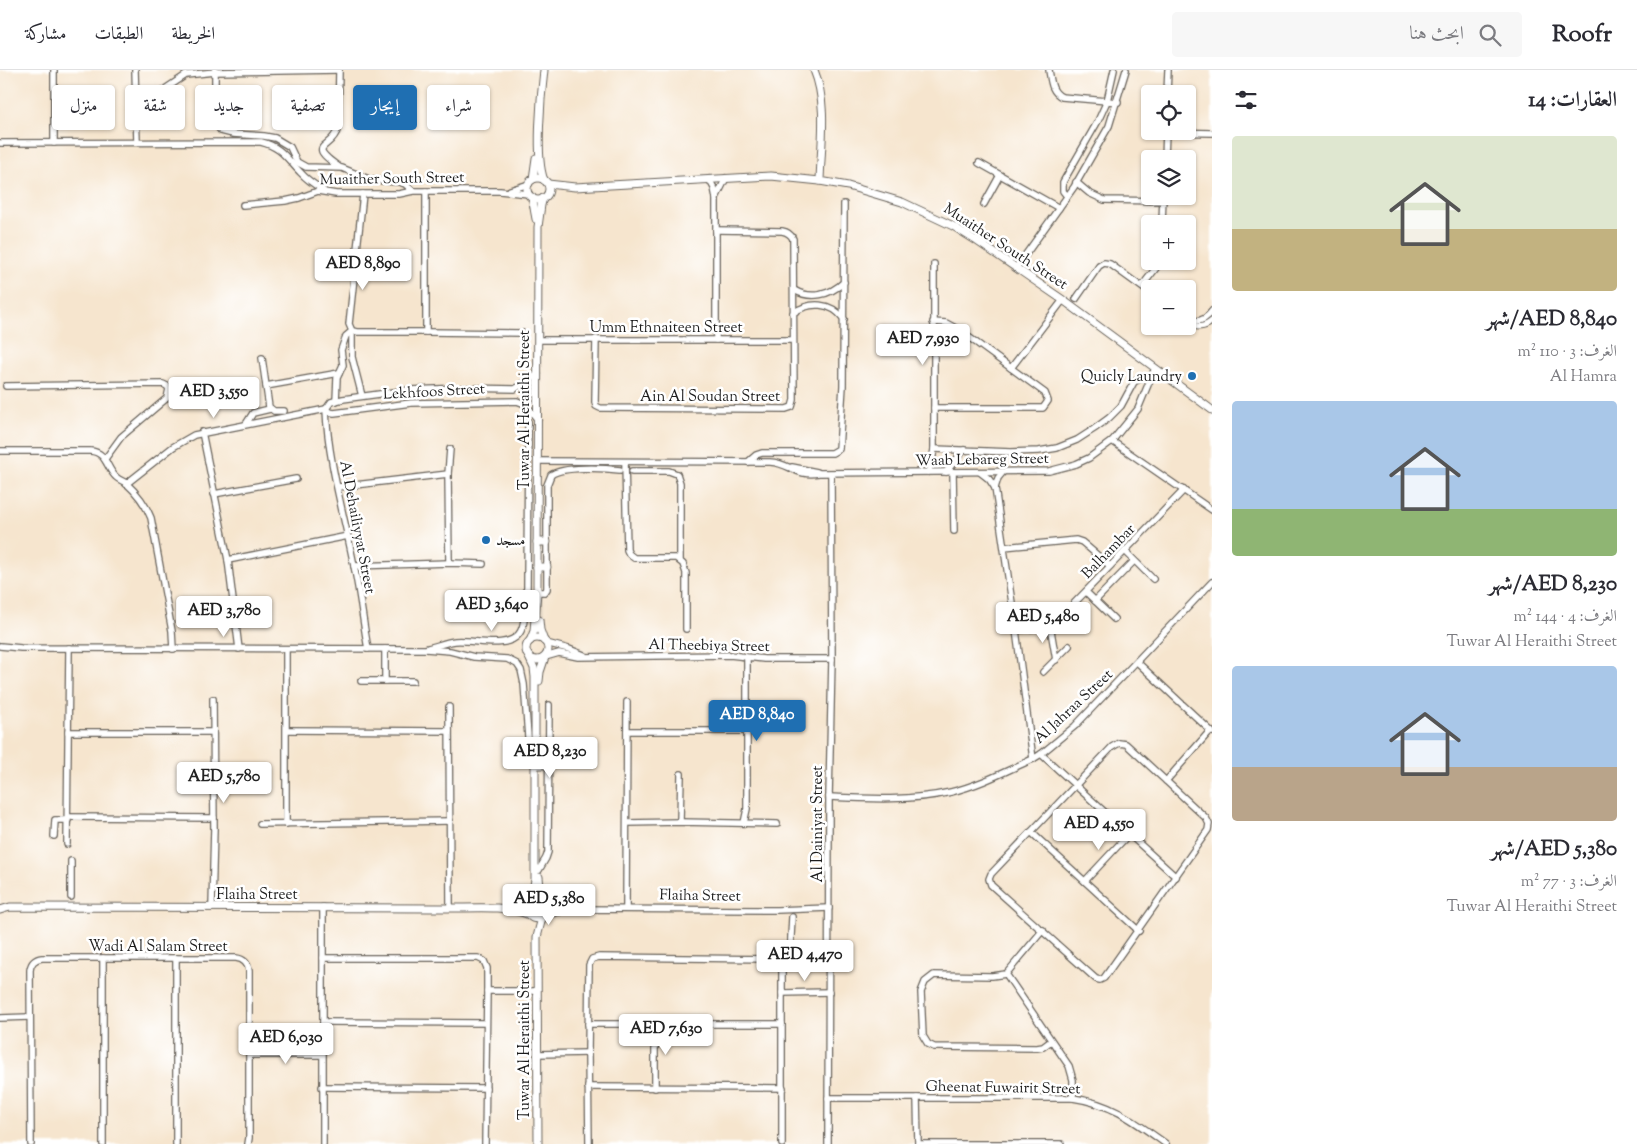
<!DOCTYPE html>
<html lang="ar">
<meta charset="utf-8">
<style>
body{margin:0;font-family:"Sorts Mill Goudy",Amiri,serif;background:#f7f7f7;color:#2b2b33;direction:rtl;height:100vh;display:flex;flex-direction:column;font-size:19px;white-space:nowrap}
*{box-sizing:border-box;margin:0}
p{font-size:16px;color:#7c7c81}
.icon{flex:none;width:28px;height:28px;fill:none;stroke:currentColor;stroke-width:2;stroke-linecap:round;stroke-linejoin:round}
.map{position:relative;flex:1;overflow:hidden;direction:ltr}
.sheet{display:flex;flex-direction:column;background:#fff;width:425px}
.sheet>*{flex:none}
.guide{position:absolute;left:15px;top:15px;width:475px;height:45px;direction:rtl;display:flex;gap:10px}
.buttons{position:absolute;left:1141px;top:15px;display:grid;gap:10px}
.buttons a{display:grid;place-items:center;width:55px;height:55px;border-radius:5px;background:#fff;box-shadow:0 1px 4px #0004;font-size:25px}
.price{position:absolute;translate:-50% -42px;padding:0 11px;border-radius:5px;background:#fff;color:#222;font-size:16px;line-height:32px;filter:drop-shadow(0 1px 2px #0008)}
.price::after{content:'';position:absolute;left:50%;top:30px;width:15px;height:11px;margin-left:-8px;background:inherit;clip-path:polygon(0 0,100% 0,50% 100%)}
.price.current{background:#1f6fb2;color:#fff}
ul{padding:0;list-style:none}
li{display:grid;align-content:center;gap:10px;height:265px;padding:0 20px}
li span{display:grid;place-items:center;height:155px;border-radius:5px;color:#555}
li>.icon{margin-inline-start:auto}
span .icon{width:90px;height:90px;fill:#fffc;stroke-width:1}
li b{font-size:21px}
h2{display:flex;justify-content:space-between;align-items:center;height:60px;padding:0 20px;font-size:21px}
.chip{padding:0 18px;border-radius:5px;background:#fff;box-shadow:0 1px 4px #0004;font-size:18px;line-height:45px}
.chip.current{background:#1f6fb2;color:#fff}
header{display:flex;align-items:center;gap:30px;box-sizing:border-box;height:70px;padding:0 25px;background:#fff;border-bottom:1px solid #e1e1e2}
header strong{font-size:24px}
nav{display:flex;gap:28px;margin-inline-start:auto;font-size:18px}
.search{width:350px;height:45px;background:#f7f7f7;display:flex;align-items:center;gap:12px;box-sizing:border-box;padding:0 18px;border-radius:5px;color:#7c7c81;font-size:19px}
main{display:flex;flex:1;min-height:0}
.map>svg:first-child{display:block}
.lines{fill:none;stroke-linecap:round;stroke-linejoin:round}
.minor-casing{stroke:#68625a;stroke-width:8}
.tertiary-casing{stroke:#68625a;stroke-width:9}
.minor{stroke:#fff;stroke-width:5.5}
.tertiary{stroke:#fff;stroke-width:7}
.poi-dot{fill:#1f6fb2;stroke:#fff;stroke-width:2}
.labels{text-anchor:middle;stroke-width:5;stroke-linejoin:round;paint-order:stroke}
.street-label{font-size:15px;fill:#1c1c1c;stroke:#fff}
.poi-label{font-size:15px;fill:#1c1c1c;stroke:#fff;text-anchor:end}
</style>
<header>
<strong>Roofr</strong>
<div class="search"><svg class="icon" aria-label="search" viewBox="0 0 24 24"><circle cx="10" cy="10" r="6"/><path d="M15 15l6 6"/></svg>ابحث هنا</div>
<nav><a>الخريطة</a><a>الطبقات</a><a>مشاركة</a></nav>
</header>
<main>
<section class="sheet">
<h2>العقارات: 14<svg class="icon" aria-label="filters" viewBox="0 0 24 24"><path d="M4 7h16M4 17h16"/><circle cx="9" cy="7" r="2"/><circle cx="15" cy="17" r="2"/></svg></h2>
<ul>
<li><span style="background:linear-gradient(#dfe7d0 60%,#c2b280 0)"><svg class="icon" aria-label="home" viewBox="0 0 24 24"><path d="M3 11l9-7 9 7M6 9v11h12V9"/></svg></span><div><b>AED 8,840/شهر</b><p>الغرف: 3 · 110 m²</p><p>Al Hamra</p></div></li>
<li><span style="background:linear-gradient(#a9c7e8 70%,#8fb573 0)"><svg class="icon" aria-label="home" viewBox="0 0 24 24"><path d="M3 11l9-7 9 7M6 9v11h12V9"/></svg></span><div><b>AED 8,230/شهر</b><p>الغرف: 4 · 144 m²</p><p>Tuwar Al Heraithi Street</p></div></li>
<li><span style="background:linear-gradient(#a9c7e8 65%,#b9a48a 0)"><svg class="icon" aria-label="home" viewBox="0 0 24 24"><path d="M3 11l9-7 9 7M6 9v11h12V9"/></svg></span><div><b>AED 5,380/شهر</b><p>الغرف: 3 · 77 m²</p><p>Tuwar Al Heraithi Street</p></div></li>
</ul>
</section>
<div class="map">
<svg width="1212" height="1074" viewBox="0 0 1212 1074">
<rect width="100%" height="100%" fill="#fff"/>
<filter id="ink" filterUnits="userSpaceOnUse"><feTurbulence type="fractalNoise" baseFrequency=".02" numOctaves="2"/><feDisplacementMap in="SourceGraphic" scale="10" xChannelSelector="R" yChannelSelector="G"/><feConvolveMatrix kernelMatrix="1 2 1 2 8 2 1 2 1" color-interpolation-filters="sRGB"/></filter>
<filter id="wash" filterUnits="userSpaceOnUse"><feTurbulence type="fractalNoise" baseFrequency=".0096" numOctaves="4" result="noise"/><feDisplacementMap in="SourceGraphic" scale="20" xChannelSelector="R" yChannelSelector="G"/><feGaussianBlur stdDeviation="1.12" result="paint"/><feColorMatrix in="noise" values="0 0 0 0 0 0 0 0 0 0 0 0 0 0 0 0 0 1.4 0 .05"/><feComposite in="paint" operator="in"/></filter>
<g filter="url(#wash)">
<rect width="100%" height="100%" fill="#f6e5ce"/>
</g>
<g filter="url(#ink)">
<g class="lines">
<g class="minor-casing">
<g id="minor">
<polyline points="54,0 54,73"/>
<polyline points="135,0 137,72"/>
<polyline points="215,0 215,53 221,61 233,64 264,66 275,68 290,77 297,92 306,97 342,98 371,110 399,112 405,114 413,121"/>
<path d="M1049,0C1051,11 1051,22 1062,27L1118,32"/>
<polyline points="1167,24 1168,0"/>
<polyline points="137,48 159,23 186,5 215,2 339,0"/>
<polyline points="1166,62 1212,63"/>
<path d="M0,73L261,72C282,77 287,89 301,103C307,110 315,115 323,120"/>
<polyline points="1165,89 1166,61"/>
<polyline points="979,93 1059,138"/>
<path d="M339,97C304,72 332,81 338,58L339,0"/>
<polyline points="709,109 714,118 716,128 716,270"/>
<polyline points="1076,112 1089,123 1104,130 1163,131"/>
<polyline points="510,120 529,114"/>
<polyline points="363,124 349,254 352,261 358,262 426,262 522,263"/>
<polyline points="1067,126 1063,121 1063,112 1098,51 1107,31 1114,0"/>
<polyline points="716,128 726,108"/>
<polyline points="984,134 1000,105"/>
<polyline points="243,135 285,131 299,128 318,121 336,124 399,124 413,121 500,121 529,124"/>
<polyline points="1162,154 1163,126"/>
<polyline points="1016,198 1074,117 1109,56 1126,0"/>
<polyline points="1142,216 1156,198 1158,191"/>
<path d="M794,220C811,230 830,225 844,212"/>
<polyline points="1076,229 1099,196 1104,193 1110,194 1150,223"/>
<path d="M793,243C810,231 831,232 844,249"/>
<path d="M1188,250C1198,253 1206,250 1212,241"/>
<polyline points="933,252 946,253 959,260 1045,323 1048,331 1043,338 934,338"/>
<path d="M1188,254C1197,258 1204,258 1212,251"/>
<polyline points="352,261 352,287 362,326"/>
<polyline points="426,262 426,121"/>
<path d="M596,269L595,332L596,336L600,338L786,339L792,337L794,330L793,169C791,164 788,162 782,161L716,160"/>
<polyline points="538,270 793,270"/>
<polyline points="262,288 269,337 274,341 284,341"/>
<polyline points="1011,298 1063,230"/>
<polyline points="6,316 163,314 167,316 169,319 167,328 121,367 105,389"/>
<polyline points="266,316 339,303"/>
<polyline points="336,331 337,308 343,295 341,280 346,266 352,261"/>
<path d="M326,339C328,392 344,444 354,496C360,524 363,551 368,579"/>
<polyline points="326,339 331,332 343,329 409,320 463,318 515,319 538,304"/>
<polyline points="246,354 253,343 270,339"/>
<polyline points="202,362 228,490 239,579"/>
<polyline points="1112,371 1212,440"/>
<polyline points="934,379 1011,382 1039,381 1057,378 1077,370 1094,359 1109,348 1121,336 1134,312 1141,308 1150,308"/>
<path d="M0,381H90C107,382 106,398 116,407C119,410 123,411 126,413C136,422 146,435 151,448L172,561L173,579"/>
<path d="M537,391L770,392C790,393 796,407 819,403L1049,401L1076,394L1089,388L1112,371L1138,339L1155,298"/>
<polyline points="625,392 627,480 629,484 634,488 676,488 683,494 686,503 686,559"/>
<polyline points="748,392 756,385 762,383 832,383 839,379 843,316 844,134"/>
<polyline points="792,397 817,402"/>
<polyline points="632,401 669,401 677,404 680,413 680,491"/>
<polyline points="928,402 932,392 934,379 934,194"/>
<polyline points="946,402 964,380"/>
<polyline points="953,402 954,461"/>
<polyline points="980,402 989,409 995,418 1016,560 1033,689"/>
<polyline points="126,414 173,377 194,365 326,339 329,342 334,343 411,333 517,331 525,334 538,350"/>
<polyline points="338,417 448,404"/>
<polyline points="995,418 998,408 1003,402"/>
<polyline points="214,424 296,409"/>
<polyline points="1004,477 1076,470 1082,472 1110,496"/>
<polyline points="1125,481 1153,509"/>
<polyline points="228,490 348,466"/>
<polyline points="449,493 448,404 450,379"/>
<polyline points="354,496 449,493 483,494"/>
<polyline points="1086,522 1114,549"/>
<polyline points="1095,531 1134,491"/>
<polyline points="525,540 522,526 527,519 528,352"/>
<polyline points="1050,555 1056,590"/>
<polyline points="1016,560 1044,557 1057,551 1184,420"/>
<polyline points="546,573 569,579 584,585"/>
<polyline points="0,576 21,578 426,579 450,581 474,587 507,589 517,594 521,600 524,614 529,680 531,688 535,694"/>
<path d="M428,578C437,576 446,572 455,571C473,569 507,580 519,564C529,551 519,535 537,522H545L547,519V415L551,405C563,396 604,398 620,400"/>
<polyline points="286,579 286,754"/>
<polyline points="385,579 385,611"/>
<polyline points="545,587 559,583 578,587 730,585 764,589 832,589"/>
<polyline points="1137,592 1212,662"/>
<polyline points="1043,602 1069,576"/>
<polyline points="361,611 413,611"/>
<polyline points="449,637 450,838"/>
<polyline points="287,660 449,661"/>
<polyline points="627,661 747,661"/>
<polyline points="68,662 213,662"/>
<polygon points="1119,673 1126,674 1206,748 1209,754 1208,760 1104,908 1100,910 1096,909 991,815 989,809 991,804 1112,677"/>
<polyline points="1041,684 1176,807"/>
<polyline points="1166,711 1210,661"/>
<path d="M829,727C870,729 912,731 951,722C980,715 1006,701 1033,689L1041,684L1075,656L1212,512"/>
<polyline points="68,747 214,748"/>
<polyline points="680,752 681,704"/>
<polyline points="627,753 680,752 777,754"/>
<polyline points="744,753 747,739 747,588"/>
<polyline points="260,754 450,751"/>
<polyline points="1031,762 1139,861"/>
<polyline points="54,766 55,750 68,750"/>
<polyline points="67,774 69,578"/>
<polyline points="71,791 71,827"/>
<polyline points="539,800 546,788 548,782 549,635"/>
<polyline points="1085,811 1129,764"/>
<polyline points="545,833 565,838"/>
<polyline points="212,837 214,758 213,629"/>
<polyline points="323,837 323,1074"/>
<polyline points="626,839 627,632"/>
<polyline points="545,845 570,839 777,840 829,838"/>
<polyline points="176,888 176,1074"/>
<polyline points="323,888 478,888 484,891 487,898 487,921 485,1074"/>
<polyline points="779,892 787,891 790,886 792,847"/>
<polyline points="1006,904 992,906 934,905 925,912 921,922 923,966 928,974 934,977 1037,978 1043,977 1051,971"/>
<polyline points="1006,904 1069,996 1073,1010 1073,1028"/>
<polyline points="1006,904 1043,860"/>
<polyline points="487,921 537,921"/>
<polyline points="782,923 829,922"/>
<polyline points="0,948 29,947"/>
<polyline points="323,952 486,953"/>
<polyline points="588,954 782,954"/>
<polyline points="655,954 655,1018"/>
<polyline points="538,984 588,983"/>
<polyline points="250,985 322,985"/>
<polyline points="322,1017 486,1018"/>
<polyline points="588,1017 783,1018"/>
<path d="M828,1028H1073C1113,1034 1134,1051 1166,1074"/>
<polyline points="917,1028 918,1074"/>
<path d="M31,1074L30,900C31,893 34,889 42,888H236C244,889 248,893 249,901V1068L248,1074"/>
<polyline points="103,1074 103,888"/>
<polyline points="589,1074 588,983 589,895 592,889 599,887 771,889 778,891 782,898 782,1074"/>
<polyline points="828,1074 829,727 832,589 831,404"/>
<polyline points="918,1074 1061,1074"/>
</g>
</g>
<g class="tertiary-casing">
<g id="tertiary">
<path d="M544,0C541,24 535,89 544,110"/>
<path d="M814,0C828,34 821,74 820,111"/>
<circle cx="538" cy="119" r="11"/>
<polyline points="533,109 536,88"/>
<polyline points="548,114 575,117 771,106 820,111 848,116 902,132 953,156 977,171 1063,230 1212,340"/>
<polyline points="532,127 536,149"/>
<polyline points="537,472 547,472"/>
<polyline points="537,497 547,497"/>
<polyline points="539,550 540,560 544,571"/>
<circle cx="537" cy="579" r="11"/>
<polyline points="530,571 534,561 537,522 538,157 541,135 543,128"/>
<path d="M528,585L534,598L535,607V809L533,822L526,839C529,852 544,852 547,839L544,832L537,828L530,831"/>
<polyline points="539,611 540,602 545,587"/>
<polyline points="536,695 548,695"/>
<polyline points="539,807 540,818 543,831"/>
<path d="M0,840L10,837L440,838C467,839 502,834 527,844"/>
<polyline points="538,1074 537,867 542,848"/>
</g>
</g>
<use href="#minor" class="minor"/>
<use href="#tertiary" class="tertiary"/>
</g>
</g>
<g class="poi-dot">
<circle cx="1192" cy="306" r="5"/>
<circle cx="486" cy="470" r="5"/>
</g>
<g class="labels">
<g class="street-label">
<text transform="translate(392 108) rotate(-1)" y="5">Muaither South Street</text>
<text transform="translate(1006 176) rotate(33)" y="5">Muaither South Street</text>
<text x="666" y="262">Umm Ethnaiteen Street</text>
<text transform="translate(434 321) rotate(-3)" y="5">Lekhfoos Street</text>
<text x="710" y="331">Ain Al Soudan Street</text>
<text transform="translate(524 340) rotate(-90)" y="5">Tuwar Al Heraithi Street</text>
<text transform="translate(982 389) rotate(-1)" y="5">Waab Lebareg Street</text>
<text transform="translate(358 457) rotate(79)" y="5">Al Dehailiyyat Street</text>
<text transform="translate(1108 481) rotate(-46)" y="5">Balhambar</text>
<text transform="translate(709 575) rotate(1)" y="5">Al Theebiya Street</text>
<text transform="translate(1073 636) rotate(-43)" y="5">Al Jahraa Street</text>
<text transform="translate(817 754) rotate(-90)" y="5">Al Dainiyat Street</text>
<text x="257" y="829">Flaiha Street</text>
<text transform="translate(700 825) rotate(1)" y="5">Flaiha Street</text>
<text x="158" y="881">Wadi Al Salam Street</text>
<text transform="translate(524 970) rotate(-90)" y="5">Tuwar Al Heraithi Street</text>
<text transform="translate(1003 1017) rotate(1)" y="5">Gheenat Fuwairit Street</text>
</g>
<g class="poi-label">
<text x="1182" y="311">Quicly Laundry</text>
<text x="496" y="475" text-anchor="start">مسجد</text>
</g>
</g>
</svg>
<div class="buttons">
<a><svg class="icon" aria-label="locate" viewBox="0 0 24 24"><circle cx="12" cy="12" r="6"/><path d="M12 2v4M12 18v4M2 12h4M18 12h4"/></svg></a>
<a><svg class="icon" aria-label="layers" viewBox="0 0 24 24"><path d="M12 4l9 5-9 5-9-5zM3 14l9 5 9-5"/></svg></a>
<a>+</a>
<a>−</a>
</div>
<b class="price" style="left:363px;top:221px">AED 8,890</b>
<b class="price" style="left:923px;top:296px">AED 7,930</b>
<b class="price" style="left:214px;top:349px">AED 3,550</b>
<b class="price" style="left:492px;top:562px">AED 3,640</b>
<b class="price" style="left:224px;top:568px">AED 3,780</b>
<b class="price" style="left:1043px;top:574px">AED 5,480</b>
<b class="price current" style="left:757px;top:672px">AED 8,840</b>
<b class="price" style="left:550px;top:709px">AED 8,230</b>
<b class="price" style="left:224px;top:734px">AED 5,780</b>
<b class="price" style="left:1099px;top:781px">AED 4,550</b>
<b class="price" style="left:549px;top:856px">AED 5,380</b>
<b class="price" style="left:805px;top:912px">AED 4,470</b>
<b class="price" style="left:666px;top:986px">AED 7,630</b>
<b class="price" style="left:286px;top:995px">AED 6,030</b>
<div class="guide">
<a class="chip">شراء</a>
<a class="chip current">إيجار</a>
<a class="chip">تصفية</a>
<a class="chip">جديد</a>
<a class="chip">شقة</a>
<a class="chip">منزل</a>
</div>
</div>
</main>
